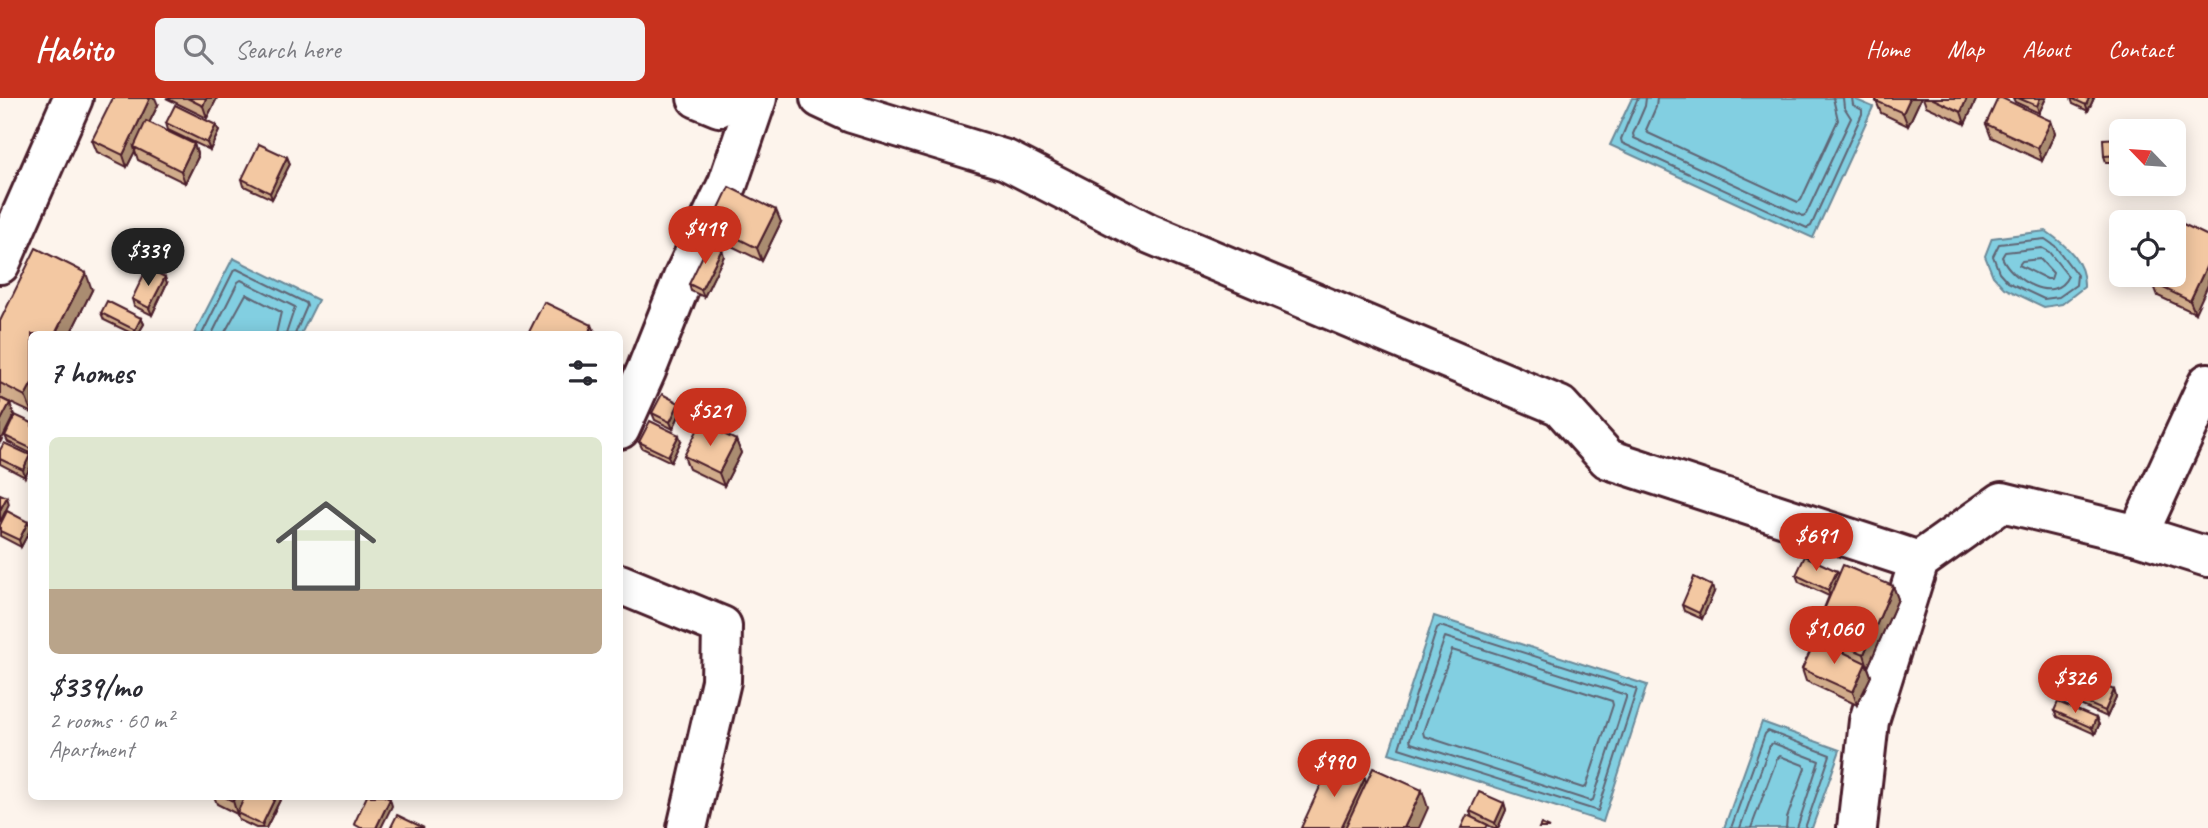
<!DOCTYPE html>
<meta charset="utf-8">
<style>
body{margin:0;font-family:Caveat,sans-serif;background:#f2f2f3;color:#2b2b33;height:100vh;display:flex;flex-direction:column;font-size:26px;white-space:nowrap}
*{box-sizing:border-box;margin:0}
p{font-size:23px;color:#7c7c81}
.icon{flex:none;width:38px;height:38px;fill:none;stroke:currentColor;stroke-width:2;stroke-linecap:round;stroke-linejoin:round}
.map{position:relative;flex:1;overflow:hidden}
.side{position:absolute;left:28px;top:233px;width:595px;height:469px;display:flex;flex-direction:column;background:#fff;border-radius:10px;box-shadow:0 4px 18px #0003}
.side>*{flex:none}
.needle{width:46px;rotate:295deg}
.fabs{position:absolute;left:2109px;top:21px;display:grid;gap:14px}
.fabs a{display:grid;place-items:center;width:77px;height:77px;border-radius:10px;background:#fff;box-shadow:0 4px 18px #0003;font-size:35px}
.price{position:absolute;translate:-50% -60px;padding:0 16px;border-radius:24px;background:#c8321e;color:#fff;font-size:23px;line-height:46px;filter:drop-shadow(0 2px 4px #0008)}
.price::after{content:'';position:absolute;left:50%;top:42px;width:21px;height:16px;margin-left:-10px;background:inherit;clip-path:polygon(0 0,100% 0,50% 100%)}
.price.selected{background:#222;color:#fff}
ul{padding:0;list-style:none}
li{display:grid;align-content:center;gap:14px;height:371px;padding:0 21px}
li span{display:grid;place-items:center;height:217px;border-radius:10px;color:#555}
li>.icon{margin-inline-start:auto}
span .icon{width:126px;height:126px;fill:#fffc;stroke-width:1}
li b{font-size:30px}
h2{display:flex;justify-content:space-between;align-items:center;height:84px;padding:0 21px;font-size:30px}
header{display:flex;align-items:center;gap:42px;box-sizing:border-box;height:98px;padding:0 35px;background:#c8321e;color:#fff}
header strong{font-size:33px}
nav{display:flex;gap:38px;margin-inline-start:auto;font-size:24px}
.search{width:490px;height:63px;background:#f2f2f3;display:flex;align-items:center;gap:18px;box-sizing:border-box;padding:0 24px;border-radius:10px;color:#7c7c81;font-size:26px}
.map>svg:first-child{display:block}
.water{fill:#82cfe1;stroke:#6c8998;stroke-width:2}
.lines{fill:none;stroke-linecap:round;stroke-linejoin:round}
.shore{stroke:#606574;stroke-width:2}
.street-casing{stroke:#4a1f2b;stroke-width:44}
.street{stroke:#fff;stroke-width:38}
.wall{fill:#d1ac8b;stroke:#4a1f2b;stroke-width:2}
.shaded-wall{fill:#aa8c71;stroke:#4a1f2b;stroke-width:2}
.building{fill:#f3c8a2;stroke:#4a1f2b;stroke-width:2}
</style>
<header>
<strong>Habito</strong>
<div class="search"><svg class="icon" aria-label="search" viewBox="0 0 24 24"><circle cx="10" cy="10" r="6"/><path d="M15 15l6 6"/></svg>Search here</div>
<nav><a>Home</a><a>Map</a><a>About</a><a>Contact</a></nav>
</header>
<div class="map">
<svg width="2208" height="730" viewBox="0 0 2208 730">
<rect width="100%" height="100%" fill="#fdf4ec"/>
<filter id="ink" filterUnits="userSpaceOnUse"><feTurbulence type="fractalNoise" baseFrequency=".0143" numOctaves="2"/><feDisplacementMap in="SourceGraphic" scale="14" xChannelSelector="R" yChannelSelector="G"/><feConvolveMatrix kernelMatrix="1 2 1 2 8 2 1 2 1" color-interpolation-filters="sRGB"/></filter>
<g filter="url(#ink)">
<g class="water">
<polygon points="1632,0 1852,0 1873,9 1813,140 1610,47"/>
<path d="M2046,133C2067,148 2085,163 2084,189L2062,206L2044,209L2004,190L1993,178L1985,158L1992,140Z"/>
<polygon points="233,160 318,202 301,236 194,236"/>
<polygon points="1434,518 1647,587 1603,724 1389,655"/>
<polygon points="1762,624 1840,652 1812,730 1724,730"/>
</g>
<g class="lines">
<g class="shore">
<polyline points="1638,0 1621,41 1622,45 1807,130 1811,128 1862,16 1862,12 1853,7 1852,0"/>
<polyline points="1646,0 1645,8 1633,36 1634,40 1803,118 1806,116 1851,20 1844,9 1843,0"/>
<polyline points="1657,0 1656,9 1646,32 1648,35 1798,104 1801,102 1838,22 1833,0"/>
<polygon points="2045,141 2055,148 2077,177 2076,187 2059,199 2044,201 2008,184 1999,174 1993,158 1999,146"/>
<path d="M2042,150L2049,154L2068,178C2054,208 2011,181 2002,159L2005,154Z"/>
<polygon points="2040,161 2053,175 2051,181 2047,181 2019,167 2022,163"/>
<polyline points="202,236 234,172 237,171 306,205 307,208 295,236"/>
<polyline points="212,236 238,184 241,182 295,209 286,236"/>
<polyline points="224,236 246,196 281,214 276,236"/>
<polygon points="1440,528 1637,591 1598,713 1399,650 1437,530"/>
<polygon points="1445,539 1626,597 1626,600 1593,702 1590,703 1411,645 1410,641"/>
<polygon points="1452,552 1612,603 1613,607 1586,689 1583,690 1424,638 1423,634"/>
<polyline points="1731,730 1765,636 1768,633 1830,657 1805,730"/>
<polyline points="1740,730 1770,647 1773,645 1819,663 1797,730"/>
<polyline points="1751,730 1777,661 1780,658 1803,667 1805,670 1787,720 1786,730"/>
</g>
<g class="street-casing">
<g id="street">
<polyline points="697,0 719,9 732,0"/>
<polyline points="820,0 852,15 1006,62 1148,135 1560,308 1608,361 1919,463"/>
<polyline points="0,166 73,0"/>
<polyline points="620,331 646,273 683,180 728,85 757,0"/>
<polyline points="2138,437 2208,285"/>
<polyline points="620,486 722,528 721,583 687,730"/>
<polyline points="1857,730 1869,623 1919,463 2002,404 2138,437 2208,459"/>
</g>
</g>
<use href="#street" class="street"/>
</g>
<g class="wall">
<polygon points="166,0 217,0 207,20"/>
<polygon points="1877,0 1921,0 1908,28 1881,15 1876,3"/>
<polygon points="1923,0 1977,0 1965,26 1926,8"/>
<polygon points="2013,0 2046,0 2039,15 2015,4"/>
<polygon points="2071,0 2094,0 2088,13 2073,6"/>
<polygon points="158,7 149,25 194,46 198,59 185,85 138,62 135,53 127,69 97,54 92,42"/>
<polygon points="2051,23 2055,35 2042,63 1991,39 1986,26"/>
<polygon points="166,25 219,33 210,52 168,32"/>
<polygon points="2121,40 2121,64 2106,64 2104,58"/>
<polygon points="287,59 290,66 272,101 244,88 242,81"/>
<polygon points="781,124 762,163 715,140 711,127"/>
<polygon points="2181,125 2195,215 2158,198 2153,185"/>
<polygon points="724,158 704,199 691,193 689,186"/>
<polygon points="167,185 152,217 134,208 132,201"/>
<polygon points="92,192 70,236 32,236 32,315 0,300 0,223"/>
<polygon points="101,215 141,220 144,226 138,236 133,236 104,222"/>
<polygon points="679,305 682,311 673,331 655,322 652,315"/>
<polygon points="32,325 32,356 8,344 5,338"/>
<polygon points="736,342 741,355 724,388 689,371 684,358"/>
<polygon points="681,343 671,364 642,350 639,344"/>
<polygon points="0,352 30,357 25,379 0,366"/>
<polygon points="0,427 31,430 21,449 0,438"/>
<polygon points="1796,477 1839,477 1893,488 1898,501 1868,569 1871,578 1857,607 1806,583 1802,571 1816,542 1814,535 1829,498 1799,484"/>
<polygon points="1714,494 1702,521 1684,513 1682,507"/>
<polygon points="2114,592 2116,599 2107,619 2064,600 2061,594"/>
<polygon points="2054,613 2096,620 2099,627 2095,636 2057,619"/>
<polygon points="214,698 282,698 266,730 256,730 239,722 237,716 217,706"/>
<polygon points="1504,705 1506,712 1498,730 1494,730 1472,720 1470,713"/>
</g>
<g class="shaded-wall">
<polygon points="150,0 155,0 158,7 136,51 134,49 135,53 127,69 123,57"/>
<polygon points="206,0 217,0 207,20 203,8"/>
<polygon points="1910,0 1921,0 1908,28 1903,15"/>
<polygon points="1967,0 1977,0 1965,26 1961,14"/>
<polygon points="2040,0 2046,0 2039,15 2037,8"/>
<polygon points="2089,0 2094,0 2088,13 2086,7"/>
<polygon points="2051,23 2055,35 2042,63 2038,50"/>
<polygon points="216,27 219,33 210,52 207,45"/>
<polygon points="194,46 198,59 185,85 181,73"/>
<polygon points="287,59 290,66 272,101 270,95"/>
<polygon points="776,112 781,124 762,163 757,150"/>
<polygon points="722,151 724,158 704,199 701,192"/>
<polygon points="2208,165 2208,187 2195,215 2190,203"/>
<polygon points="86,175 92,192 70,236 55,236"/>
<polygon points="165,179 167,185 152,217 149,210"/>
<polygon points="141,220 144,226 138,236 136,236 135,232"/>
<polygon points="592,227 596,236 588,236"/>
<polygon points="32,285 32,315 25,298"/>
<polygon points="10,305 14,317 0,345 0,324"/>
<polygon points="679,305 682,311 673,331 670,324"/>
<polygon points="679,337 681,343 671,364 668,358"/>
<polygon points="736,342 741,355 724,388 719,375"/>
<polygon points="30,357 32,366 25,379 23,372"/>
<polygon points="7,399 9,406 0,424 0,412"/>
<polygon points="28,424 31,430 21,449 19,442"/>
<polygon points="1837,473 1840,479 1830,499 1828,492"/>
<polygon points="1712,488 1714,494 1702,521 1699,515"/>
<polygon points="1893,488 1898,501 1868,569 1864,556"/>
<polygon points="1866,565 1871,578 1857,607 1853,594"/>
<polygon points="2114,592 2116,599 2107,619 2105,613"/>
<polygon points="2096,620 2099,627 2095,636 2092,630"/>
<polygon points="1365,680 1369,693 1352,730 1341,730"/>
<polygon points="1422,692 1428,710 1419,730 1404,730"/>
<polygon points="235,698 246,698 237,716 233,703"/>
<polygon points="276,698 282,698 266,730 263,730 262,727"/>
<polygon points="390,701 392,708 381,730 376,730"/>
<polygon points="1504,705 1506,712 1498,730 1497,730 1495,725"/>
</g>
<g class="building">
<polygon points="113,0 150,0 123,57 92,42"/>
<polygon points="187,0 206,0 203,8"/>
<polygon points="1877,0 1910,0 1903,15 1876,3"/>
<polygon points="1931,0 1967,0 1961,14"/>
<polygon points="1998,0 2002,0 2051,23 2038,50 1986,26"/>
<polygon points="2018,0 2040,0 2037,8"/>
<polygon points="2071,0 2089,0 2086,7"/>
<polygon points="175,7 216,27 207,45 166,25"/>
<polygon points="146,23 194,46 181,73 134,49"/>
<polygon points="2121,40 2121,57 2104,58 2103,41"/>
<polygon points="259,46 287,59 270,95 242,81"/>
<polygon points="729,89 776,112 757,150 711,127"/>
<polygon points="2181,125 2208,138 2208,165 2190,203 2153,185 2157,177 2174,177 2174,142"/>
<polygon points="709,145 722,151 701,192 689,186"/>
<polygon points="36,150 86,175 55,236 32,236 32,285 25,298 0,285 0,223"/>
<polygon points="147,170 165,179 149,210 132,201"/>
<polygon points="107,203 141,220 135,232 101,215"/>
<polygon points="544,204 592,227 588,236 528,236"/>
<polygon points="662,296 679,305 670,324 652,315"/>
<polygon points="0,300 10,305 0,324"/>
<polygon points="15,317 32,325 32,351 5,338"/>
<polygon points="650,323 679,337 668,358 639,344"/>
<polygon points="701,325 736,342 719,375 684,358"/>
<polygon points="4,345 30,357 23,372 0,361 0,352"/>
<polygon points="0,396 7,399 0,412"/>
<polygon points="7,413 28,424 19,442 0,433 0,427"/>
<polygon points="1805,458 1837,473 1828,492 1796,477"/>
<polygon points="1843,467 1893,488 1864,556 1814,535"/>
<polygon points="1694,479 1712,488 1699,515 1682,507"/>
<polygon points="1816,541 1866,565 1853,594 1802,571"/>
<polygon points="2070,573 2114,592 2105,613 2061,594"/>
<polygon points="2058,604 2096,620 2092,630 2054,613"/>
<polygon points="1331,665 1365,680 1341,730 1301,730"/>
<polygon points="1373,670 1422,692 1404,730 1345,730"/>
<polygon points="1479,694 1504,705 1495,725 1470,713"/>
<polygon points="223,698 235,698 233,703"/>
<polygon points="245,698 276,698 262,727 237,715"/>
<polygon points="367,698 384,698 390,701 376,730 361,730 354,726"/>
<polygon points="397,717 424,730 392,730 391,729"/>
<polygon points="1467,717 1488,727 1486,730 1461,730"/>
<polygon points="1541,726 1550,730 1539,730"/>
</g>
</g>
</svg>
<div class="fabs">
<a><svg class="needle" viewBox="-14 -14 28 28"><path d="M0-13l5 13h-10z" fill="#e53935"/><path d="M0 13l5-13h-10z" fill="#7c7c81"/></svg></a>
<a><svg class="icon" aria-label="locate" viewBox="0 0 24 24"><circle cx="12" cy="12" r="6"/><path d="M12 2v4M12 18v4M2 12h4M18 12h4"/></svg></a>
</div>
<b class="price" style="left:705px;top:168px">$419</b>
<b class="price selected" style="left:148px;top:190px">$339</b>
<b class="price" style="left:710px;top:350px">$521</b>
<b class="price" style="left:1816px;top:475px">$691</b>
<b class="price" style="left:1834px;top:568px">$1,060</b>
<b class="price" style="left:2075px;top:617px">$326</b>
<b class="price" style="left:1334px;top:701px">$990</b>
<section class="side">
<h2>7 homes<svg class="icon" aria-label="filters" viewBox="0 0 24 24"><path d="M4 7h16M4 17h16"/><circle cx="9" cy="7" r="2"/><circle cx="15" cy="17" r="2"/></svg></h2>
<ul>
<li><span style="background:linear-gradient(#dfe7d0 70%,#b9a48a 0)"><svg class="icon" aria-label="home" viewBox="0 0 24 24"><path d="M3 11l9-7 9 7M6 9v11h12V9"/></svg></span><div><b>$339/mo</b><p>2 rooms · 60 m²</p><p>Apartment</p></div></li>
</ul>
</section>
</div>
